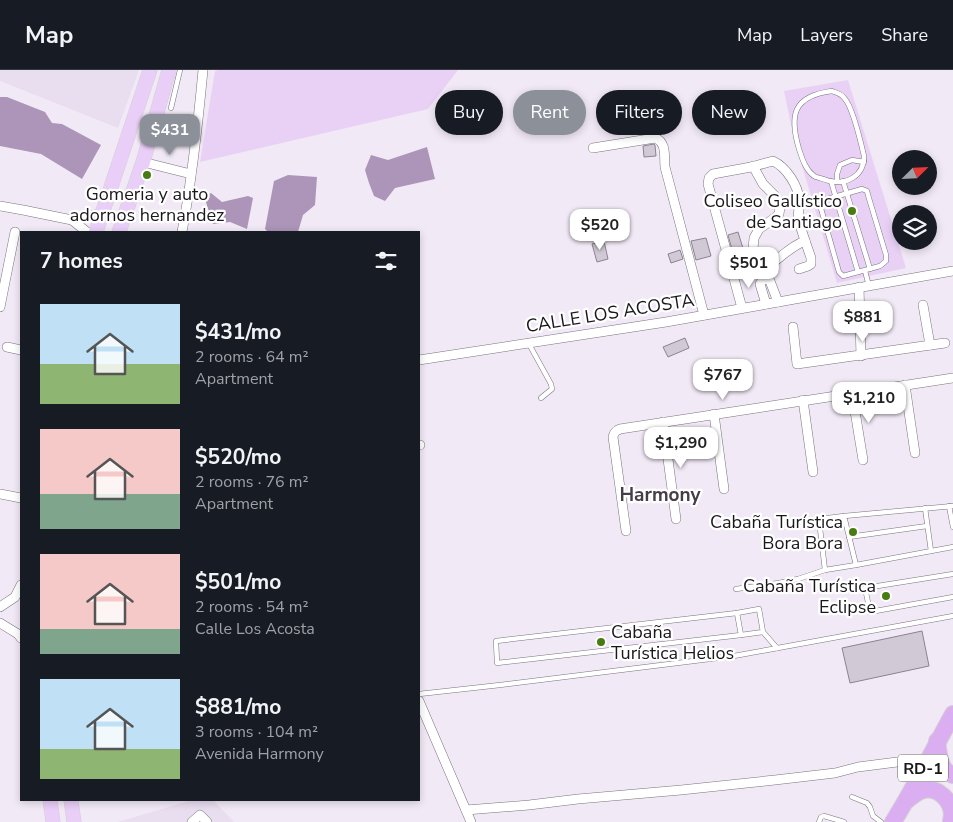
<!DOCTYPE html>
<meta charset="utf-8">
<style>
body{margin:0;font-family:"Nunito Sans",sans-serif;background:#242831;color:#f1f3f6;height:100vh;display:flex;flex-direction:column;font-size:19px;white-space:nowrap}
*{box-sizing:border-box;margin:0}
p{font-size:16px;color:#9ea1a6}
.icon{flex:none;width:28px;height:28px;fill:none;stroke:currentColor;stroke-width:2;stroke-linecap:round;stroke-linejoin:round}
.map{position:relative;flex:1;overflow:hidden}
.side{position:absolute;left:20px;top:161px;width:400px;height:570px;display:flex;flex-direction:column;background:#171b24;border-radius:0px;box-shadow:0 2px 8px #0003}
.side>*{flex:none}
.hud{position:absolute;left:435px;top:20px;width:442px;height:45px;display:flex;gap:10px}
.needle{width:32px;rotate:66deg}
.tools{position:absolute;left:892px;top:80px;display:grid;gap:10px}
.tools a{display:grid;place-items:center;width:45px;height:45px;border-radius:50%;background:#171b24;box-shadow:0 2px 8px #0003;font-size:25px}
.price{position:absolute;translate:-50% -42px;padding:0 11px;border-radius:10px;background:#fff;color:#222;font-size:16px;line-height:32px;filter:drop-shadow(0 1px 2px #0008)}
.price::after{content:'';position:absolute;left:50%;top:30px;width:15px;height:11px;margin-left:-8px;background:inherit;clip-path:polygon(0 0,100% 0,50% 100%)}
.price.active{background:#8c9099;color:#fff}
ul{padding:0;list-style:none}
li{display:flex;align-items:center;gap:15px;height:125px;padding:0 20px}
li span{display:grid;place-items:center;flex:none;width:140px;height:100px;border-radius:0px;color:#555}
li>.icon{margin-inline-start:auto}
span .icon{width:60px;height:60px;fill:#fffc;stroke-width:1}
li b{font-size:21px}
h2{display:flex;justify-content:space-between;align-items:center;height:60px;padding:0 20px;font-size:21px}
.pill{padding:0 18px;border-radius:22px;background:#171b24;box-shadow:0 2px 8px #0003;font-size:18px;line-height:45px}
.pill.active{background:#8c9099;color:#fff}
header{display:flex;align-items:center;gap:30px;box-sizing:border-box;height:70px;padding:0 25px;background:#171b24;border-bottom:1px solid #363941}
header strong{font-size:24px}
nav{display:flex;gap:28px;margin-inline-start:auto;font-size:18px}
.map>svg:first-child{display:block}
.built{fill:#e9ddf0}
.green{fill:#e9d1f6}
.water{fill:#ac95b8}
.building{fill:#d1c9d6;stroke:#8b848f}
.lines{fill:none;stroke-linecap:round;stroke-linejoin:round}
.service-casing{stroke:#7a737e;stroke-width:5.5}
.minor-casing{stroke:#7a737e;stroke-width:10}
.primary-casing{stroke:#d1d1d1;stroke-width:15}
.motorway-casing{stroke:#d1d1d1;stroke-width:18}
.service{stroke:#fff;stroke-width:4.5}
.minor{stroke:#fff;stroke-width:9}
.primary{stroke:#e9cef7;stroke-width:14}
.motorway{stroke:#dbaef1;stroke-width:16}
.poi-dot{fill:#467c11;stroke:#fff;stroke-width:2}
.labels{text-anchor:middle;stroke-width:4.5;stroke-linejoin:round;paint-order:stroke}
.shield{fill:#fff;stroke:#5f5d5f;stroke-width:1}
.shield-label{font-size:16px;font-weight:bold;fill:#1a171b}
.poi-label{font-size:18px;fill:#1a171b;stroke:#fff;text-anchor:end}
.street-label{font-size:18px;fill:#1a171b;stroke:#fff}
.neighbourhood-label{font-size:19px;font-weight:bold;fill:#453e48;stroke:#fff}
</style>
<header>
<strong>Map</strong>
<nav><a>Map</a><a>Layers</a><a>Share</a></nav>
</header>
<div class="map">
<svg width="953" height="752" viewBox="0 0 953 752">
<rect width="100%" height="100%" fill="#f2e9f6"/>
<g class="built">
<polygon points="0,0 139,0 118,58 0,11"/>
<polygon points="192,730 213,730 234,752 118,752"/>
</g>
<g class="green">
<polygon points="218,0 458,0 428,39 200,92 215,1"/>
<polygon points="848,10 906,198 837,213 794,69 784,21"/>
</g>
<g class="water">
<polygon points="0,27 7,27 45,42 52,53 62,54 101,75 82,109 41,84 0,76"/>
<polygon points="427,77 435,109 395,118 385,131 374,126 369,113 365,100 371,85 388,90"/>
<polygon points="288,105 317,107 315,135 303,145 298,162 268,162 265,159 274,111"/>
<polygon points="211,123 222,132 248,126 253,128 247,159 230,152 213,154 204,126"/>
</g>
<g class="building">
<polygon points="654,74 655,75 656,86 644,87 643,76"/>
<polygon points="738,162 750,201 739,205 728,165"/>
<polygon points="706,168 711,186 696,190 691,171"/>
<polygon points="604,171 608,189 597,192 592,174"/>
<polygon points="680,180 683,189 671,193 668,184"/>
<polygon points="685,268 689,278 668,287 663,277"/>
<polygon points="922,561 929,596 850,613 842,578"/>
</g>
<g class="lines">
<g class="service-casing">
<g id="service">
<path d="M832,21C837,23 842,24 845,29C853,38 861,73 864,86C864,106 847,115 829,111C824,109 818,108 814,106C805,99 802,88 799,79C789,45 793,26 832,21Z"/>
<polyline points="171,38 180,0"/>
<polyline points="831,111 858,202"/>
<polyline points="843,111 870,199"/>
<polyline points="837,112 837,104 840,95 852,90 864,92"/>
<polygon points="862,119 867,121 868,125 886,185 886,191 880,196 843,206 839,202 820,135 824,130"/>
<polyline points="865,201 869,216"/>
<polyline points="529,274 551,314 552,319 541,328"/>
<polyline points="949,436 953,457"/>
<polyline points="953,436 844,446 856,495 953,477"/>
<polyline points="925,438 931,481"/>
<polyline points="844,446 820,449 819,450 825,500 856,495"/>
<polyline points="849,467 927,456"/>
<polyline points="953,504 865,518 870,542 953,527"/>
<polyline points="736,519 779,513 798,509 825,500"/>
<polyline points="737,543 741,565"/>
<polyline points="763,562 741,565 497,593 496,571 737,543 759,539 763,562 777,578"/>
<polyline points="419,624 500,615 734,586 953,546"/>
<polyline points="852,727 867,733 870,737 873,746 881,752"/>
<polyline points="819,752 821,747 824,746 844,752"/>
</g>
</g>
<g class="minor-casing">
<g id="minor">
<path d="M593,78L655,68C667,72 664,87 665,97L704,245"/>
<polyline points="143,92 191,104"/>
<polyline points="753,96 763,114 776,127 780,137 779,144 776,147 759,159 754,168 753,179 764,208 770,211 778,232"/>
<polyline points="0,136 23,140 72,150 102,143"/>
<polyline points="72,150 87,162"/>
<path d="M182,162C192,109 198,54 203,0"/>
<path d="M761,201C777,192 788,177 805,171"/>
<polyline points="764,208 760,214 766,234"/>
<polyline points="859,217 861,286"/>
<polyline points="923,235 930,275"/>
<polyline points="0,237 15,162"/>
<path d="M742,238L708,114L709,108L713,104L751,97L773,91C786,97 799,116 799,131C800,138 797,144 799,151C802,163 807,176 811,188V194L808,196L799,199"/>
<polyline points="793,257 797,294 945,273"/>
<polyline points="7,277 21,280"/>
<polyline points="419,290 666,252 953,201"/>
<polyline points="905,315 915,383"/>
<polyline points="852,323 863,390"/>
<polyline points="803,330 813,402"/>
<polyline points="714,344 724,419"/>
<polyline points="663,352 676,449"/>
<polyline points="419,375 420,375"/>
<polyline points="0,424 21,428"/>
<path d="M626,461L613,367C614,363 615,361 620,359L953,308"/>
<polyline points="0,537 15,527 21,515"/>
<polyline points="0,553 18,564 21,568"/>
<polyline points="419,631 471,752"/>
<polyline points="466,740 529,735 578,729 681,720 775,710 835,703 858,697 905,691 926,693"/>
<polyline points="192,752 200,745 207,752"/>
</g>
</g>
<g class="primary-casing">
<g id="primary">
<polyline points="96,162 150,0"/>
<polyline points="119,162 143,92 169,0"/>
<polyline points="50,730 53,752"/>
<polyline points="71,730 74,752"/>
</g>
</g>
<g class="motorway-casing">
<g id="motorway">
<path d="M937,671C939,683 939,701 953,705"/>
<path d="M906,731C912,727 917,721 924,720C938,717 951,730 952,744C952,747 951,749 951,752"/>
<path d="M893,752C915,717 933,680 953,644"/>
</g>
</g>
<use href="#service" class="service"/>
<use href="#minor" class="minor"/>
<use href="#primary" class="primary"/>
<use href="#motorway" class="motorway"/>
</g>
<g class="poi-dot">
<circle cx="147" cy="105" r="5"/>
<circle cx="852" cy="141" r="5"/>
<circle cx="853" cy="462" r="5"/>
<circle cx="886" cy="526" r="5"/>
<circle cx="601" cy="572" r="5"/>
</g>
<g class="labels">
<rect class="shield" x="898" y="684.5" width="50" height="27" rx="4"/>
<g class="shield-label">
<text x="923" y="704">RD-1</text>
</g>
<g class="poi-label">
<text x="147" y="130" text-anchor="middle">Gomeria y auto<tspan x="147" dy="21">adornos hernandez</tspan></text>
<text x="842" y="137">Coliseo Gallístico<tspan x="842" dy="21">de Santiago</tspan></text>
<text x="843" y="458">Cabaña Turística<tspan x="843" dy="21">Bora Bora</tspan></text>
<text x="876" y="522">Cabaña Turística<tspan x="876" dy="21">Eclipse</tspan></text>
<text x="611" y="568" text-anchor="start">Cabaña<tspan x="611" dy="21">Turística Helios</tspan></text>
</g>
<g class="street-label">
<text transform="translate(610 243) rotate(-9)" y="6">CALLE LOS ACOSTA</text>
</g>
<g class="neighbourhood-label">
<text x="660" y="431">Harmony</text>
</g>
</g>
</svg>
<div class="tools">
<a><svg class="needle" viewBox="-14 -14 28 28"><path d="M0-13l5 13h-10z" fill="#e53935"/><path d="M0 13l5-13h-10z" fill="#9ea1a6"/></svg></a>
<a><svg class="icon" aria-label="layers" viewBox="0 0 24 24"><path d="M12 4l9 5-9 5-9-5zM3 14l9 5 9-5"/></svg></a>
</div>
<b class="price active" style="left:170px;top:86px">$431</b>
<b class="price" style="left:600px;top:181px">$520</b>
<b class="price" style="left:749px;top:219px">$501</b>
<b class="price" style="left:863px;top:273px">$881</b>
<b class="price" style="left:723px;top:331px">$767</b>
<b class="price" style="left:869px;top:354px">$1,210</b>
<b class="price" style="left:681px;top:399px">$1,290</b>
<div class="hud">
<a class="pill">Buy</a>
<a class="pill active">Rent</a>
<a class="pill">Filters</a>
<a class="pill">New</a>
</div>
<section class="side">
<h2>7 homes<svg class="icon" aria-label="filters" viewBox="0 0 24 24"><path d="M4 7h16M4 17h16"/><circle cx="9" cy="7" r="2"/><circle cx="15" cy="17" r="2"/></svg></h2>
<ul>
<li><span style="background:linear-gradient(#bfe0f5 60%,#8fb573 0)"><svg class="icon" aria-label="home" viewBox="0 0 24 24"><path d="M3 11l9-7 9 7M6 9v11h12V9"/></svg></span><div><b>$431/mo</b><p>2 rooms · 64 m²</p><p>Apartment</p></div></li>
<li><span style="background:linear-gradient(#f6c9c9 65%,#7fa58c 0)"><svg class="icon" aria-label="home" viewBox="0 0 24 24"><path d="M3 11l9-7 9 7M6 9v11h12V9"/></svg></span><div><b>$520/mo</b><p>2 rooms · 76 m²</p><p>Apartment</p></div></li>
<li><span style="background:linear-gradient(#f6c9c9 75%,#7fa58c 0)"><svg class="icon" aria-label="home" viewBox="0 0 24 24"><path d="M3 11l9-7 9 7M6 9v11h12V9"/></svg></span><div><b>$501/mo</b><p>2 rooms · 54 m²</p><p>Calle Los Acosta</p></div></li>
<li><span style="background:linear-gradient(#bfe0f5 70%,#8fb573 0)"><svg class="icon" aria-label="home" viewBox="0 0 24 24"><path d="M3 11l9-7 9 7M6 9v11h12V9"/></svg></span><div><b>$881/mo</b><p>3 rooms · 104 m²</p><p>Avenida Harmony</p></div></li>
</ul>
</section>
</div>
